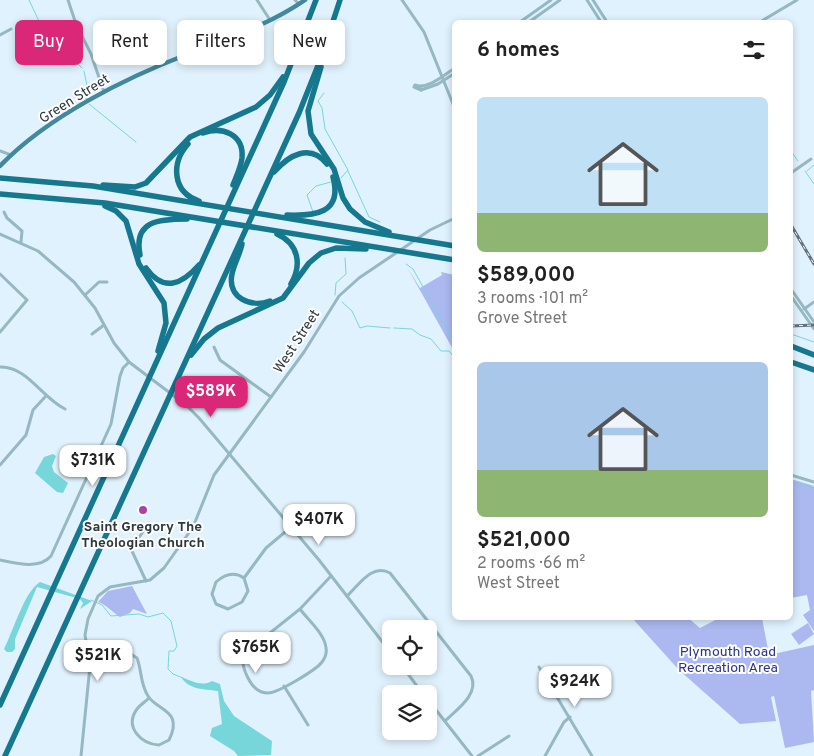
<!DOCTYPE html>
<meta charset="utf-8">
<style>
body{margin:0;font-family:Overpass,sans-serif;background:#f2f2f2;color:#222;height:100vh;display:flex;flex-direction:column;font-size:19px;white-space:nowrap}
*{box-sizing:border-box;margin:0}
p{font-size:16px;color:#767676}
.icon{flex:none;width:28px;height:28px;fill:none;stroke:currentColor;stroke-width:2;stroke-linecap:round;stroke-linejoin:round}
.map{position:relative;flex:1;overflow:hidden}
.side{position:absolute;left:452px;top:20px;width:341px;height:600px;display:flex;flex-direction:column;background:#fff;border-radius:8px;box-shadow:0 2px 8px #0003}
.side>*{flex:none}
.banner{position:absolute;left:15px;top:20px;width:362px;height:45px;display:flex;gap:10px}
.tools{position:absolute;left:382px;top:620px;display:grid;gap:10px}
.tools a{display:grid;place-items:center;width:55px;height:55px;border-radius:8px;background:#fff;box-shadow:0 2px 8px #0003;font-size:25px}
.price{position:absolute;translate:-50% -42px;padding:0 11px;border-radius:10px;background:#fff;color:#222;font-size:16px;line-height:32px;filter:drop-shadow(0 1px 2px #0008)}
.price::after{content:'';position:absolute;left:50%;top:30px;width:15px;height:11px;margin-left:-8px;background:inherit;clip-path:polygon(0 0,100% 0,50% 100%)}
.price.current{background:#db2777;color:#fff}
ul{padding:0;list-style:none}
li{display:grid;align-content:center;gap:10px;height:265px;padding:0 25px}
li span{display:grid;place-items:center;height:155px;border-radius:8px;color:#555}
li>.icon{margin-inline-start:auto}
span .icon{width:90px;height:90px;fill:#fffc;stroke-width:1}
li b{font-size:21px}
h2{display:flex;justify-content:space-between;align-items:center;height:60px;padding:0 25px;font-size:21px}
.tag{padding:0 18px;border-radius:8px;background:#fff;box-shadow:0 2px 8px #0003;font-size:18px;line-height:45px}
.tag.current{background:#db2777;color:#fff}
.map>svg:first-child{display:block}
.green{fill:#abb9f0}
.water{fill:#77d6da}
.lines{fill:none;stroke-linecap:round;stroke-linejoin:round}
.stream{stroke:#77d6da;stroke-width:1}
.minor{stroke:#95b8c3;stroke-width:3}
.major{stroke:#42899d;stroke-width:4.5}
.highway{stroke:#15788f;stroke-width:5.5}
.rail-casing{stroke:#637079;stroke-width:3}
.rail{stroke:#fcfcfc;stroke-width:1;stroke-dasharray:4;stroke-linecap:butt}
.poi-dot{fill:#a943a6;stroke:#fcfcfc;stroke-width:2}
.labels{text-anchor:middle;stroke-width:4;stroke-linejoin:round;paint-order:stroke}
.street-label{font-size:14px;fill:#2d383f;stroke:#fcfcfc}
.poi-label{font-size:14px;font-weight:bold;fill:#2d383f;stroke:#fcfcfc}
.park-label{font-size:14px;fill:#2c357d;stroke:#fcfcfc}
</style>
<div class="map">
<svg width="814" height="756" viewBox="0 0 814 756">
<rect width="100%" height="100%" fill="#e0f2fd"/>
<g class="green">
<polygon points="407,267 420,288 442,275 441,272 455,275 455,353"/>
<polygon points="791,479 814,486 814,631 803,615 810,610 807,595 791,598"/>
<path d="M132,586L147,614L133,609L130,613L120,617C112,612 107,605 98,602L108,591Z"/>
<polygon points="632,618 688,618 700,628 719,618 762,618 769,655 814,645 814,690 811,691 814,742 785,748 774,696 771,697 776,721 740,724 679,670"/>
<polygon points="808,623 814,634 799,645 791,634"/>
</g>
<g class="water">
<polygon points="53,454 56,456 52,466 54,472 68,483 63,493 57,492 35,473 44,457"/>
<path d="M40,582L92,601L80,609L83,603L80,599L37,587L15,639V649L12,652H7L4,649C13,632 24,592 40,582Z"/>
<path d="M181,677C192,681 202,687 212,681L220,684L224,701L234,716L272,741L271,755L238,756L234,751L210,736L212,728L222,724L218,691C204,689 189,690 181,677Z"/>
</g>
<g class="lines">
<g class="stream">
<polyline points="29,0 46,36 52,38 82,68"/>
<polyline points="84,71 88,90 86,99"/>
<polyline points="324,93 318,101 322,108 325,129 348,170 341,178"/>
<polyline points="89,104 136,142"/>
<polyline points="791,151 798,161"/>
<polyline points="348,171 369,217 380,222"/>
<polyline points="805,171 814,184"/>
<polyline points="807,171 814,165"/>
<polyline points="313,212 307,195 316,186 331,182"/>
<polyline points="406,264 413,269 455,344"/>
<polyline points="335,295 336,283 346,274 345,258"/>
<polyline points="342,302 352,311 360,328 367,326 390,328"/>
<polyline points="394,328 412,329 420,335 431,339 441,351 449,351 455,358"/>
<polyline points="791,334 814,342"/>
<polyline points="791,482 814,488"/>
<polyline points="91,600 102,605 111,616 139,614 148,617 163,613 171,621 177,646 174,651 169,651 168,669 173,674 183,678"/>
</g>
<g class="minor">
<polyline points="68,0 76,24 91,54 104,92"/>
<polyline points="257,0 270,20"/>
<polyline points="295,0 299,4"/>
<polyline points="402,0 424,32 455,109"/>
<polyline points="587,0 601,22"/>
<polyline points="593,0 607,22"/>
<polyline points="520,22 551,0"/>
<polyline points="529,22 560,0"/>
<polyline points="760,22 797,0"/>
<polyline points="0,35 11,29"/>
<path d="M421,87V90L414,87L415,85C428,90 445,74 455,68"/>
<polyline points="421,90 438,84 455,73"/>
<polyline points="0,151 11,155"/>
<polyline points="791,173 811,159"/>
<polyline points="4,212 7,218 22,231 21,242"/>
<polyline points="0,234 38,251 74,282 95,308 114,343 129,362 186,405 199,418 319,560 391,653"/>
<polyline points="0,274 27,300 0,332"/>
<polyline points="791,289 814,322"/>
<polyline points="85,295 99,282 107,282"/>
<polyline points="791,296 814,329"/>
<polyline points="804,309 814,302"/>
<polyline points="92,334 104,325"/>
<polyline points="214,347 220,360 271,397"/>
<path d="M0,367C27,366 42,398 65,409"/>
<polyline points="0,465 26,435 33,410 45,397"/>
<polyline points="791,475 814,482"/>
<path d="M0,560C15,563 39,570 51,556L111,424L120,376L123,368L129,362"/>
<path d="M244,578L248,591L242,602L228,609L216,604L212,594L216,582C225,574 234,571 244,578L266,548L291,527"/>
<polyline points="146,581 131,549 149,523"/>
<path d="M347,596C359,585 372,563 390,573L471,676C480,694 456,710 445,721"/>
<path d="M300,609C308,620 325,634 326,648C327,653 325,658 322,662C316,670 278,693 268,693C258,693 252,686 248,678C243,668 241,661 246,652L300,609L331,576"/>
<path d="M89,657L126,651L137,658C142,671 140,684 148,696C157,711 184,710 169,740L159,745C141,744 124,727 137,709C140,705 145,702 149,698"/>
<polyline points="402,666 423,694"/>
<polyline points="539,667 592,756"/>
<polyline points="284,686 308,725"/>
<polyline points="429,701 472,756"/>
<polyline points="81,756 90,666 85,635 88,619 98,596 110,587 150,580 164,568 193,527 214,475 304,352 339,296 359,278 430,230 455,218"/>
<polyline points="478,756 509,736"/>
<polyline points="545,756 564,722 570,717"/>
</g>
<path class="major" d="M0,166C47,117 125,78 188,54C228,38 269,25 305,0"/>
<g class="highway">
<polyline points="321,67 308,111 311,134 334,169 343,198 350,209 365,222 389,232"/>
<path d="M203,133C222,126 244,134 242,158C241,167 236,177 233,185"/>
<path d="M188,144C171,163 172,192 199,201"/>
<path d="M274,172C289,155 310,143 327,164"/>
<polyline points="0,178 93,186 455,246"/>
<polyline points="103,185 135,187 146,183 190,137 256,107 270,95 283,77"/>
<polyline points="0,194 105,203 455,260"/>
<polyline points="105,206 116,211 126,221 139,264 164,303 166,323 158,351"/>
<path d="M287,215C314,216 343,214 333,177"/>
<path d="M277,234C299,244 302,265 291,284"/>
<path d="M242,244C240,254 234,264 232,274C227,298 251,308 270,301"/>
<path d="M140,255C133,220 160,219 187,219"/>
<path d="M146,268C164,293 182,284 199,265"/>
<polyline points="791,346 814,355"/>
<polyline points="191,355 204,339 218,328 283,298 309,263 321,253 336,248 366,249"/>
<polyline points="791,362 814,370"/>
<polyline points="0,705 284,82 316,0"/>
<polyline points="5,756 299,113 321,58 340,0"/>
</g>
<g class="rail-casing">
<g id="rail">
<polyline points="791,225 814,264"/>
<polyline points="791,326 814,325"/>
</g>
</g>
<use href="#rail" class="rail"/>
</g>
<circle class="poi-dot" cx="143" cy="510" r="5"/>
<g class="labels">
<g class="street-label">
<text transform="translate(74 98) rotate(-32)" y="5">Green Street</text>
<text transform="translate(296 341) rotate(-57)" y="5">West Street</text>
</g>
<g class="poi-label">
<text x="143" y="531">Saint Gregory The<tspan x="143" dy="16">Theologian Church</tspan></text>
</g>
<g class="park-label">
<text x="728" y="656">Plymouth Road<tspan x="728" dy="16">Recreation Area</tspan></text>
</g>
</g>
</svg>
<div class="tools">
<a><svg class="icon" aria-label="locate" viewBox="0 0 24 24"><circle cx="12" cy="12" r="6"/><path d="M12 2v4M12 18v4M2 12h4M18 12h4"/></svg></a>
<a><svg class="icon" aria-label="layers" viewBox="0 0 24 24"><path d="M12 4l9 5-9 5-9-5zM3 14l9 5 9-5"/></svg></a>
</div>
<b class="price current" style="left:211px;top:418px">$589K</b>
<b class="price" style="left:93px;top:487px">$731K</b>
<b class="price" style="left:319px;top:546px">$407K</b>
<b class="price" style="left:256px;top:674px">$765K</b>
<b class="price" style="left:98px;top:682px">$521K</b>
<b class="price" style="left:575px;top:708px">$924K</b>
<div class="banner">
<a class="tag current">Buy</a>
<a class="tag">Rent</a>
<a class="tag">Filters</a>
<a class="tag">New</a>
</div>
<section class="side">
<h2>6 homes<svg class="icon" aria-label="filters" viewBox="0 0 24 24"><path d="M4 7h16M4 17h16"/><circle cx="9" cy="7" r="2"/><circle cx="15" cy="17" r="2"/></svg></h2>
<ul>
<li><span style="background:linear-gradient(#bfe0f5 75%,#8fb573 0)"><svg class="icon" aria-label="home" viewBox="0 0 24 24"><path d="M3 11l9-7 9 7M6 9v11h12V9"/></svg></span><div><b>$589,000</b><p>3 rooms · 101 m²</p><p>Grove Street</p></div></li>
<li><span style="background:linear-gradient(#a9c7e8 70%,#8fb573 0)"><svg class="icon" aria-label="home" viewBox="0 0 24 24"><path d="M3 11l9-7 9 7M6 9v11h12V9"/></svg></span><div><b>$521,000</b><p>2 rooms · 66 m²</p><p>West Street</p></div></li>
</ul>
</section>
</div>
